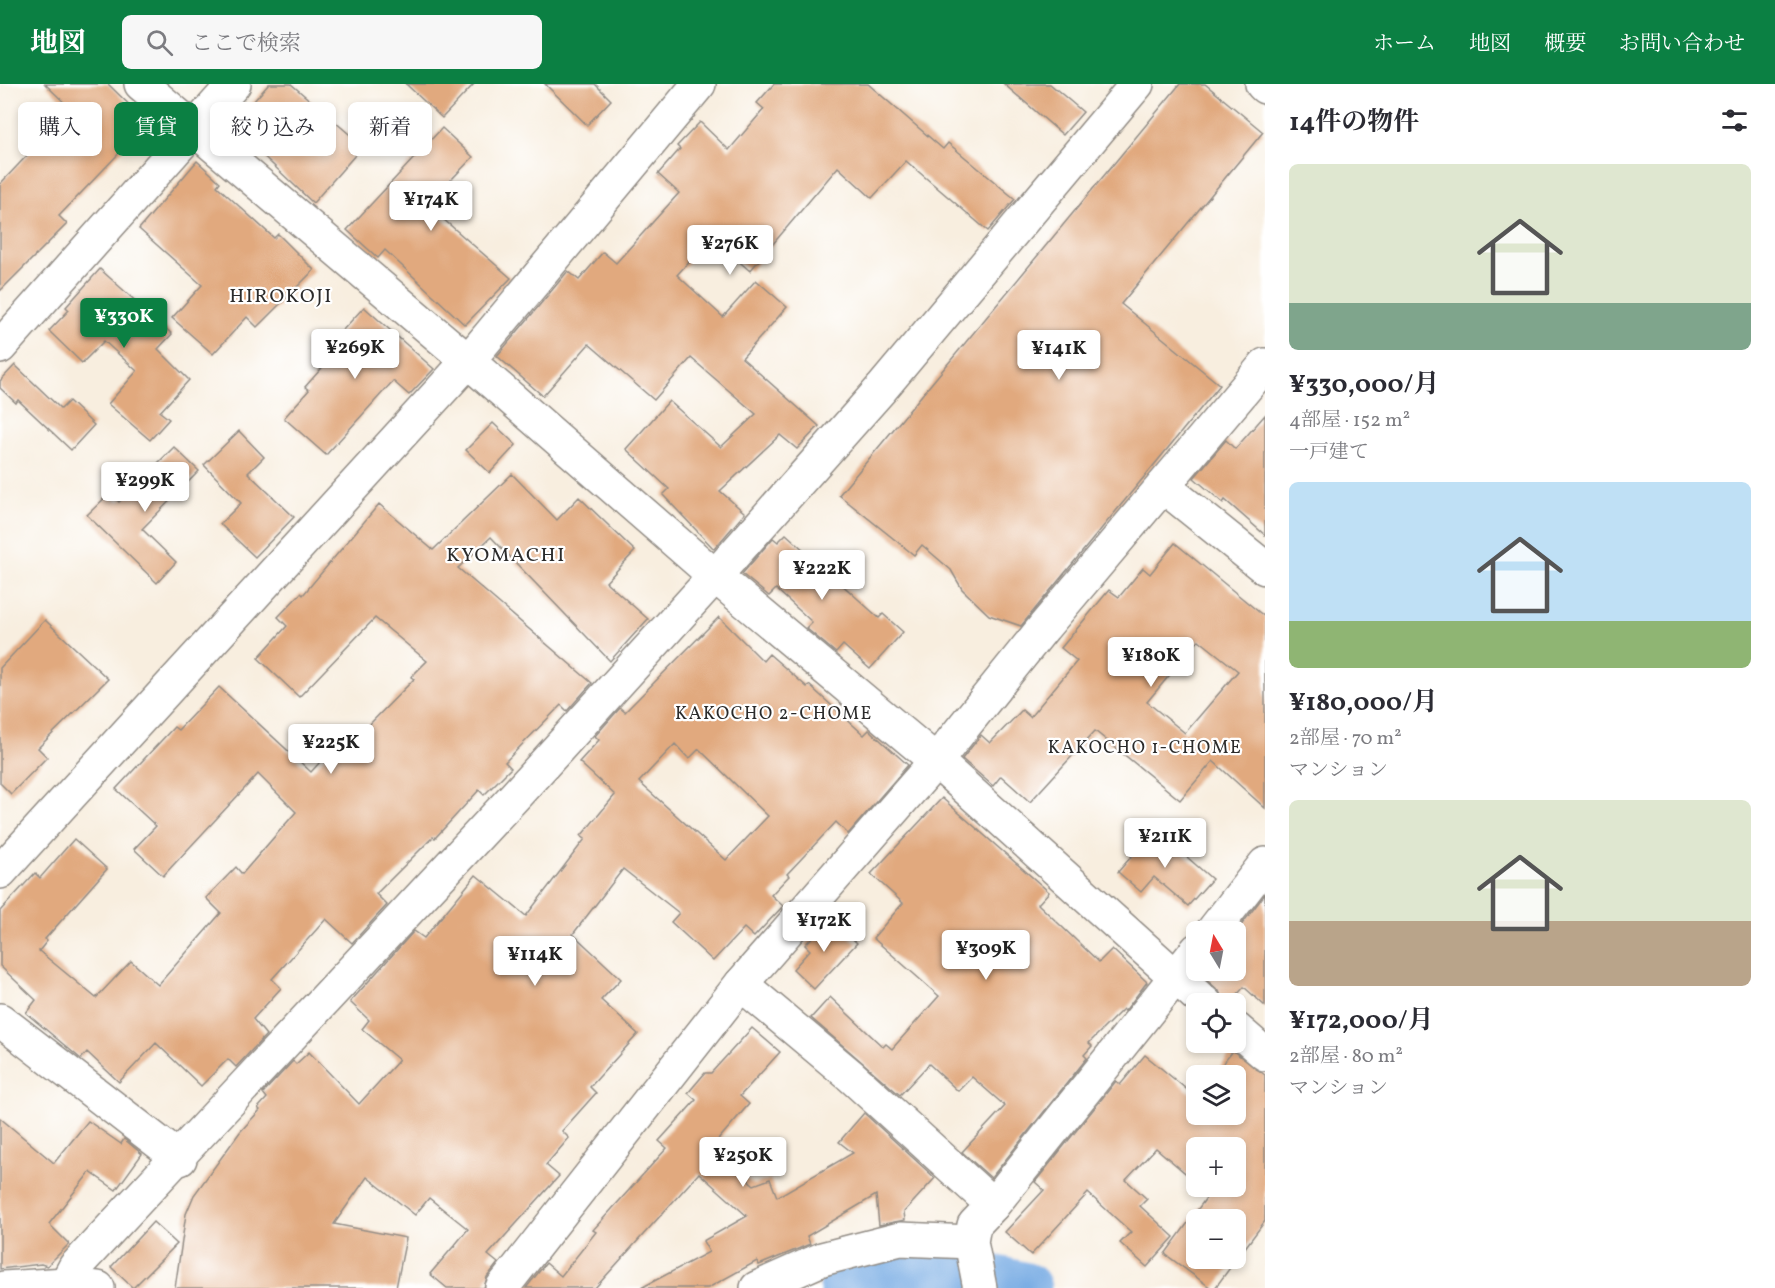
<!DOCTYPE html>
<html lang="ja">
<meta charset="utf-8">
<style>
body{margin:0;font-family:Vollkorn,"Noto Serif JP",serif;background:#f7f7f7;color:#2b2b33;height:100vh;display:flex;flex-direction:column;font-size:22px;white-space:nowrap}
*{box-sizing:border-box;margin:0}
p{font-size:20px;color:#7c7c81}
.icon{flex:none;width:33px;height:33px;fill:none;stroke:currentColor;stroke-width:2;stroke-linecap:round;stroke-linejoin:round}
.map{position:relative;flex:1;overflow:hidden}
.drawer{display:flex;flex-direction:column;background:#fff;width:510px}
.drawer>*{flex:none}
.guide{position:absolute;left:18px;top:18px;width:570px;height:54px;display:flex;gap:12px}
.needle{width:39px;rotate:350deg}
.buttons{position:absolute;left:1186px;top:837px;display:grid;gap:12px}
.buttons a{display:grid;place-items:center;width:60px;height:60px;border-radius:9px;background:#fff;box-shadow:0 3px 9px #0003;font-size:30px}
.price{position:absolute;translate:-50% -51px;padding:0 14px;border-radius:6px;background:#fff;color:#222;font-size:20px;line-height:39px;filter:drop-shadow(0 2px 3px #0008)}
.price::after{content:'';position:absolute;left:50%;top:36px;width:18px;height:14px;margin-left:-9px;background:inherit;clip-path:polygon(0 0,100% 0,50% 100%)}
.price.current{background:#0b8043;color:#fff}
ul{padding:0;list-style:none}
li{display:grid;align-content:center;gap:12px;height:318px;padding:0 24px}
li span{display:grid;place-items:center;height:186px;border-radius:9px;color:#555}
li>.icon{margin-inline-start:auto}
span .icon{width:108px;height:108px;fill:#fffc;stroke-width:1}
li b{font-size:26px}
h2{display:flex;justify-content:space-between;align-items:center;height:72px;padding:0 24px;font-size:26px}
.chip{padding:0 21px;border-radius:9px;background:#fff;box-shadow:0 3px 9px #0003;font-size:21px;line-height:54px}
.chip.current{background:#0b8043;color:#fff}
header{display:flex;align-items:center;gap:36px;box-sizing:border-box;height:84px;padding:0 30px;background:#0b8043;color:#fff}
header strong{font-size:28px}
nav{display:flex;gap:33px;margin-inline-start:auto;font-size:21px}
.search{width:420px;height:54px;background:#f7f7f7;display:flex;align-items:center;gap:15px;box-sizing:border-box;padding:0 21px;border-radius:9px;color:#7c7c81;font-size:22px}
main{display:flex;flex:1;min-height:0}
.map>svg:first-child{display:block}
.lines{fill:none;stroke-linecap:round;stroke-linejoin:round}
.river{stroke:#76aae3;stroke-width:51}
.building{fill:#e1a97e;fill-rule:evenodd}
.minor-casing{stroke:#928c85;stroke-width:36}
.tertiary-casing{stroke:#928c85;stroke-width:36}
.minor{stroke:#fff;stroke-width:33}
.tertiary{stroke:#fff;stroke-width:33}
.labels{text-anchor:middle;stroke-width:4.5;stroke-linejoin:round;paint-order:stroke}
.neighbourhood-label{font-size:18px;letter-spacing:1.5px;fill:#2b2b2b;stroke:#fff}
.quarter-label{font-size:20px;letter-spacing:1.5px;fill:#2b2b2b;stroke:#fff}
</style>
<header>
<strong>地図</strong>
<div class="search"><svg class="icon" aria-label="search" viewBox="0 0 24 24"><circle cx="10" cy="10" r="6"/><path d="M15 15l6 6"/></svg>ここで検索</div>
<nav><a>ホーム</a><a>地図</a><a>概要</a><a>お問い合わせ</a></nav>
</header>
<main>
<div class="map">
<svg width="1265" height="1204" viewBox="0 0 1265 1204">
<rect width="100%" height="100%" fill="#fff"/>
<filter id="ink" filterUnits="userSpaceOnUse"><feTurbulence type="fractalNoise" baseFrequency=".0167" numOctaves="2"/><feDisplacementMap in="SourceGraphic" scale="12" xChannelSelector="R" yChannelSelector="G"/><feConvolveMatrix kernelMatrix="1 2 1 2 8 2 1 2 1" color-interpolation-filters="sRGB"/></filter>
<filter id="wash" filterUnits="userSpaceOnUse"><feTurbulence type="fractalNoise" baseFrequency=".008" numOctaves="4" result="noise"/><feDisplacementMap in="SourceGraphic" scale="24" xChannelSelector="R" yChannelSelector="G"/><feGaussianBlur stdDeviation="1.35" result="paint"/><feColorMatrix in="noise" values="0 0 0 0 0 0 0 0 0 0 0 0 0 0 0 0 0 1.4 0 .05"/><feComposite in="paint" operator="in"/></filter>
<g filter="url(#wash)">
<rect width="100%" height="100%" fill="#f8eedf"/>
<g class="lines">
<polyline class="river" points="845,1204 877,1192 942,1184 1026,1204"/>
</g>
<g id="blocks">
<g class="building">
<polygon points="45,0 108,0 148,39 59,132 67,140 0,207 0,100 71,25"/>
<polygon points="269,0 291,0 363,62 313,119 232,42"/>
<polygon points="406,0 474,0 442,34"/>
<polygon points="545,0 595,0 611,16 587,41"/>
<polygon points="774,0 868,0 943,65 948,59 1015,115 988,147 906,77 872,114 838,83 750,187 711,153 677,191 723,233 756,196 787,223 742,274 819,342 797,365 780,351 720,407 745,429 714,465 663,411 669,405 626,365 669,317 721,363 756,330 691,274 654,316 589,260 543,312 497,272 568,187 579,196 603,168 616,179 679,109 658,90 680,65 677,62 700,38 729,66 764,25 757,19"/>
<polygon points="1004,0 1050,0 1083,28 1063,51"/>
<polygon points="1180,0 1205,0 1263,48 1121,220 1220,301 1021,542 989,531 962,505 951,486 922,461 914,471 839,411"/>
<polygon points="442,44 473,73 427,121 511,194 465,241 385,166 378,174 347,146"/>
<polygon points="197,77 220,98 217,102 274,154 278,150 314,186 257,243 247,233 213,270 172,234 202,201 139,145"/>
<polygon points="100,185 172,250 158,265 189,296 160,328 169,335 150,356 108,320 137,287 104,257 82,279 49,247 69,226 66,223"/>
<polygon points="364,223 434,285 409,311 393,297 326,371 284,334 309,306 305,303 329,276 326,274 346,253 341,248"/>
<polygon points="15,281 61,325 69,317 94,341 71,366 18,316 16,319 0,304 0,297"/>
<polygon points="1265,331 1265,451 1225,416 1223,419 1194,394 1226,356 1235,365"/>
<polygon points="493,339 516,361 490,389 466,366"/>
<polygon points="239,347 264,373 248,389 294,433 255,473 220,440 241,419 204,381"/>
<polygon points="174,363 199,387 142,445 176,478 157,499 87,431 110,409 119,418"/>
<polygon points="512,390 557,436 579,413 635,467 606,498 648,535 610,577 491,453 458,484 592,599 567,627 561,621 505,678 511,684 484,711 479,706 435,754 433,753 376,810 387,821 352,859 326,835 272,895 281,904 253,935 266,951 236,983 228,975 201,1002 156,959 119,998 87,968 81,975 26,929 36,916 0,882 0,827 35,789 40,794 74,755 107,785 45,855 47,857 39,867 96,914 131,877 158,901 221,829 206,814 236,783 242,790 296,728 258,690 163,792 134,765 156,742 116,705 174,643 178,646 219,603 311,688 352,643 360,650 414,595 411,593 427,577 375,534 299,613 258,574 287,542 278,533 301,509 303,511 379,420 433,466"/>
<polygon points="786,450 879,534 883,530 903,548 870,585 843,561 836,569 806,544 812,538 776,505 769,512 742,490 773,454 778,458"/>
<path d="M1175,459L1265,533V724L1213,677L1180,716L1095,647L1030,718L1001,692L993,702L962,675L981,651L990,659L1022,626L1030,633L1077,577L1061,564L1109,506L1119,513L1143,484L1150,490ZM1199,556L1238,587L1185,649L1147,618Z"/>
<path d="M719,533L763,577L769,570L807,603L809,601L864,651L869,646L908,681L848,750L836,738L787,790L789,792L771,811L783,822L754,853L744,844L713,877L671,838L679,829L623,785L573,850L621,895L601,916L638,950L590,1003L596,1009L562,1047L569,1054L546,1081L559,1092L488,1171L498,1179L487,1193L484,1204H447L430,1190L453,1163H456L454,1162L468,1145L429,1114L415,1131L367,1093L334,1140L406,1154L396,1204H175L186,1130L194,1111L240,1048L260,1026L258,1024L267,1014L263,1009L293,977L296,980L309,968L359,1020L399,976L362,945L369,936L350,918L414,847L424,854L476,791L526,832L585,755L581,752L615,711L579,678L599,656L595,652L620,624L625,628ZM675,660L689,675L699,665L768,732L726,776L639,698Z"/>
<polygon points="45,536 108,595 38,664 47,673 11,710 0,699 0,584"/>
<polygon points="942,714 1049,808 1038,820 1099,878 1112,865 1147,898 1125,927 1123,925 1089,959 1092,962 1084,971 1087,974 991,1094 962,1068 1005,1022 972,993 958,1007 929,980 900,1011 811,934 830,913 883,963 886,960 892,965 939,912 873,854 903,819 871,790"/>
<polygon points="1155,745 1212,795 1188,822 1154,793 1141,808 1118,788"/>
<polygon points="1265,810 1265,922 1244,903 1229,920 1224,920 1219,907 1201,891 1205,886 1236,886 1236,848"/>
<polygon points="830,834 857,859 814,905 793,885 810,866 805,861"/>
<polygon points="752,944 780,968 740,1012 749,1020 711,1064 754,1101 770,1095 777,1113 853,1069 839,1058 864,1029 935,1094 904,1128 905,1136 879,1141 876,1111 807,1152 810,1160 759,1181 757,1177 708,1204 641,1204 709,1168 703,1157 747,1132 699,1089 595,1204 526,1204 546,1179 561,1192 596,1148 593,1146 667,1064 659,1057 696,1016 688,1009 705,989 711,989"/>
<path d="M1233,967L1265,991V1137L1215,1204H1211L1165,1170L1209,1110L1201,1102H1236V1064H1197V1099L1156,1064L1126,1096L1147,1115L1140,1122L1174,1153L1147,1183L1120,1159L1131,1148L1088,1109L1031,1171L1005,1148L1044,1106L1035,1098L1116,997L1120,1001L1145,971L1196,1013L1197,1012V1030H1236V992H1213ZM1197,1136H1236V1174H1197Z"/>
<polygon points="0,1034 54,1079 88,1037 121,1060 124,1055 142,1070 116,1106 90,1088 49,1140 69,1160 47,1182 41,1180 0,1185"/>
<polygon points="153,1138 177,1160 133,1204 111,1183"/>
</g>
</g>
</g>
<g filter="url(#ink)">
<use href="#blocks" fill-opacity="0" stroke="#928c85" stroke-width="1.5"/>
<g class="lines">
<g class="minor-casing">
<g id="minor">
<polyline points="1262,0 1265,3"/>
<polyline points="468,277 699,0"/>
<polyline points="1163,402 1265,484"/>
<polyline points="715,492 936,677 1206,920"/>
<polyline points="1212,848 1265,780"/>
<polyline points="741,900 851,992 993,1121"/>
<polyline points="0,936 180,1075"/>
<polyline points="1236,945 1265,970"/>
<polyline points="66,1200 75,1183 515,712 715,492 882,304 1137,0"/>
<polyline points="4,1204 66,1200 98,1204"/>
<polyline points="502,1204 741,900 936,677 1044,543 1265,281"/>
<polyline points="757,1204 822,1175 900,1155 971,1158"/>
<polyline points="980,1204 971,1158 974,1141 993,1121 1197,866"/>
</g>
</g>
<g class="tertiary-casing">
<g id="tertiary">
<polyline points="141,0 468,277 715,492"/>
<polyline points="0,263 234,0"/>
<polyline points="0,788 468,277"/>
</g>
</g>
<use href="#minor" class="minor"/>
<use href="#tertiary" class="tertiary"/>
</g>
</g>
<g class="labels">
<g class="neighbourhood-label">
<text x="774" y="635">KAKOCHO 2-CHOME</text>
<text x="1145" y="669">KAKOCHO 1-CHOME</text>
</g>
<g class="quarter-label">
<text x="281" y="218">HIROKOJI</text>
<text x="506" y="477">KYOMACHI</text>
</g>
</g>
</svg>
<div class="buttons">
<a><svg class="needle" viewBox="-14 -14 28 28"><path d="M0-13l5 13h-10z" fill="#e53935"/><path d="M0 13l5-13h-10z" fill="#7c7c81"/></svg></a>
<a><svg class="icon" aria-label="locate" viewBox="0 0 24 24"><circle cx="12" cy="12" r="6"/><path d="M12 2v4M12 18v4M2 12h4M18 12h4"/></svg></a>
<a><svg class="icon" aria-label="layers" viewBox="0 0 24 24"><path d="M12 4l9 5-9 5-9-5zM3 14l9 5 9-5"/></svg></a>
<a>+</a>
<a>−</a>
</div>
<b class="price" style="left:431px;top:148px">¥174K</b>
<b class="price" style="left:730px;top:192px">¥276K</b>
<b class="price current" style="left:124px;top:265px">¥330K</b>
<b class="price" style="left:355px;top:296px">¥269K</b>
<b class="price" style="left:1059px;top:297px">¥141K</b>
<b class="price" style="left:145px;top:429px">¥299K</b>
<b class="price" style="left:822px;top:517px">¥222K</b>
<b class="price" style="left:1151px;top:604px">¥180K</b>
<b class="price" style="left:331px;top:691px">¥225K</b>
<b class="price" style="left:1165px;top:785px">¥211K</b>
<b class="price" style="left:824px;top:869px">¥172K</b>
<b class="price" style="left:986px;top:897px">¥309K</b>
<b class="price" style="left:535px;top:903px">¥114K</b>
<b class="price" style="left:743px;top:1104px">¥250K</b>
<div class="guide">
<a class="chip">購入</a>
<a class="chip current">賃貸</a>
<a class="chip">絞り込み</a>
<a class="chip">新着</a>
</div>
</div>
<section class="drawer">
<h2>14件の物件<svg class="icon" aria-label="filters" viewBox="0 0 24 24"><path d="M4 7h16M4 17h16"/><circle cx="9" cy="7" r="2"/><circle cx="15" cy="17" r="2"/></svg></h2>
<ul>
<li><span style="background:linear-gradient(#dfe7d0 75%,#7fa58c 0)"><svg class="icon" aria-label="home" viewBox="0 0 24 24"><path d="M3 11l9-7 9 7M6 9v11h12V9"/></svg></span><div><b>¥330,000/月</b><p>4部屋 · 152 m²</p><p>一戸建て</p></div></li>
<li><span style="background:linear-gradient(#bfe0f5 75%,#8fb573 0)"><svg class="icon" aria-label="home" viewBox="0 0 24 24"><path d="M3 11l9-7 9 7M6 9v11h12V9"/></svg></span><div><b>¥180,000/月</b><p>2部屋 · 70 m²</p><p>マンション</p></div></li>
<li><span style="background:linear-gradient(#dfe7d0 65%,#b9a48a 0)"><svg class="icon" aria-label="home" viewBox="0 0 24 24"><path d="M3 11l9-7 9 7M6 9v11h12V9"/></svg></span><div><b>¥172,000/月</b><p>2部屋 · 80 m²</p><p>マンション</p></div></li>
</ul>
</section>
</main>
